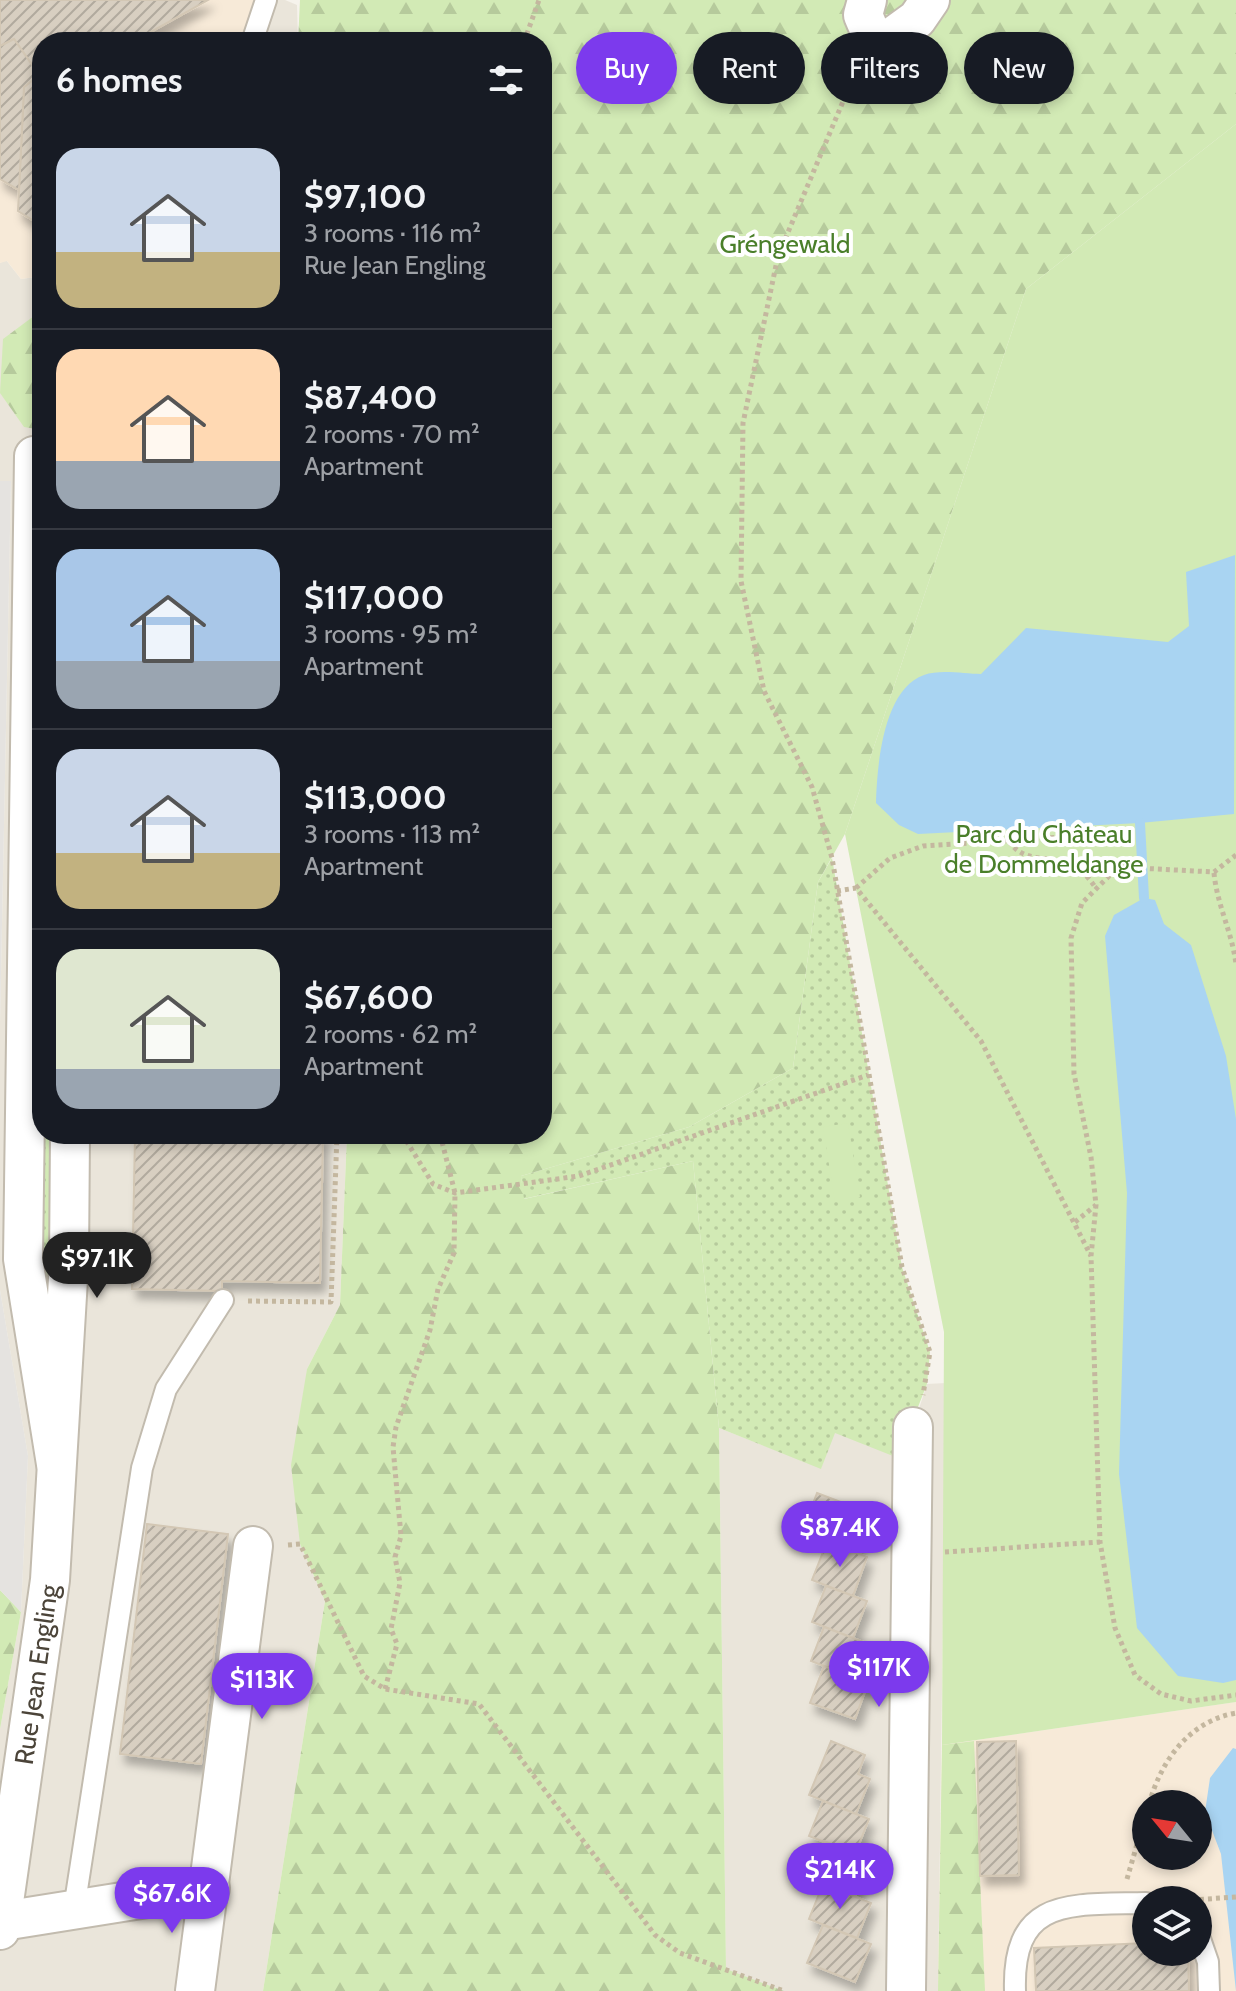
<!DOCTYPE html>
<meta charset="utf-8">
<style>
body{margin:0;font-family:Cabin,sans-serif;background:#242831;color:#f1f3f6;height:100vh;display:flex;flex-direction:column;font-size:30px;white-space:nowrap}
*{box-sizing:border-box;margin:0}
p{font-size:26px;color:#9ea1a6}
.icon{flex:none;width:44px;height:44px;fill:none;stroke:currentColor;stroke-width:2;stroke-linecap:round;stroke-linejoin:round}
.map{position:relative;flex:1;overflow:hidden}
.sheet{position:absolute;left:32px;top:32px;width:520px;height:1112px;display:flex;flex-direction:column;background:#171b24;border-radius:32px;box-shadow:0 4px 12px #0003}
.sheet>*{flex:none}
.top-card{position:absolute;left:576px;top:32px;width:540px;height:72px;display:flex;gap:16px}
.needle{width:52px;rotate:300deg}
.fabs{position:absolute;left:1132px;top:1790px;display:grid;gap:16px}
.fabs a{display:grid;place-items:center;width:80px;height:80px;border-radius:50%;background:#171b24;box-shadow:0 4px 12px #0003;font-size:40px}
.price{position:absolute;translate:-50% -68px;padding:0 18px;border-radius:28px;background:#7c3aed;color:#fff;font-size:26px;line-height:52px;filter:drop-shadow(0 2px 4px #0008)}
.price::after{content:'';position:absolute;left:50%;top:48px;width:24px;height:18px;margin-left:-12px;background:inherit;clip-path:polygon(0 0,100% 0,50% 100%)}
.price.on{background:#222;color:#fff}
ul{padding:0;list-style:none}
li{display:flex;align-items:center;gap:24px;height:200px;padding:0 24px}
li+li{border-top:2px solid #363941}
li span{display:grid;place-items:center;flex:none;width:224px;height:160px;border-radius:24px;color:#555}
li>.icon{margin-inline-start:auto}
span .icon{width:96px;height:96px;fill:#fffc;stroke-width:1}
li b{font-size:34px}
h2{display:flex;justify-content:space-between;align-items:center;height:96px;padding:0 24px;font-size:34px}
.tag{padding:0 28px;border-radius:36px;background:#171b24;box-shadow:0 4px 12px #0003;font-size:28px;line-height:72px}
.tag.on{background:#7c3aed;color:#fff}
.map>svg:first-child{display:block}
.residential{fill:#eae5da}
.commercial{fill:#f7ead8;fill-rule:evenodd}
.grass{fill:url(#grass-dots)}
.forest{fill:url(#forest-firs)}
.park{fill:#d2eab5}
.parking{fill:#e5e3e0}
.water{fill:#a9d4f2}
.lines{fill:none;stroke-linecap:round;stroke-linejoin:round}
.stream{stroke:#a9d4f2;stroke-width:10}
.building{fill:url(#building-hatch);stroke:#d3c7b4;stroke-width:2;filter:url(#shadow)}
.lane-casing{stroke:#c2bbae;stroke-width:24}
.street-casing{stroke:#c2bbae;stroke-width:42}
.path{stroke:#c4b79f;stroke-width:5;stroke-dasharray:4 4;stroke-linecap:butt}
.lane{stroke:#fff;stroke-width:20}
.street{stroke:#fff;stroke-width:38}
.labels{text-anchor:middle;stroke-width:8;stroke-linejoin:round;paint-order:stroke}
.park-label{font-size:26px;fill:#4a7f2a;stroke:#fff}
.street-label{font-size:26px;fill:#4b4439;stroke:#fff}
</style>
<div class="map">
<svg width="1236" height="1991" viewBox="0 0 1236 1991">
<defs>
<pattern id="grass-dots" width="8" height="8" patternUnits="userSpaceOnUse" patternTransform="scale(2)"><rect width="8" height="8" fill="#d2eab5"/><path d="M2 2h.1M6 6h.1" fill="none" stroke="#b6ca9c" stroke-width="1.8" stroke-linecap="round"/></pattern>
<pattern id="forest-firs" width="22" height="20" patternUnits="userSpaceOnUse" patternTransform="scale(2)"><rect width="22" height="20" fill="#d2eab5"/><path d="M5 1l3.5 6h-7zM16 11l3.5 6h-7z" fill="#b6ca9c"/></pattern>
<pattern id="building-hatch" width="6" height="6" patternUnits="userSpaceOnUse" patternTransform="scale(2)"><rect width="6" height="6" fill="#d8cfc1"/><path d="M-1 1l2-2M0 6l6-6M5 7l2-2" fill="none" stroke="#b1aa9e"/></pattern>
<filter id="shadow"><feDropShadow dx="5" dy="9" stdDeviation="4" flood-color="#0004"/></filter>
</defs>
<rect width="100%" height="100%" fill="#f6f3ec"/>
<g class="residential">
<polygon points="266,0 285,0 297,5 298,42 252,42"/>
<polygon points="6,260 21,279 42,276 42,1134 347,1134 340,1305 307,1369 300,1544 325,1601 263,1991 0,1991 0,1729 21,1612 28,1456 0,1290 0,1023 11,482 0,481 0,263"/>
<polygon points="946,1383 938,1991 784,1991 726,1970 719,1428 821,1468 834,1432 913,1427 927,1384"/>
</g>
<g class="commercial">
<polygon points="0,0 266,0 252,42 42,42 42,276 21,279 7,261 0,263"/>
<path d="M1236,1702V1991H938L942,1745ZM1146,1804H1198V1856H1146ZM1146,1900H1198V1952H1146Z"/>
</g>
<g class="grass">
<polygon points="832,858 902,1267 930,1352 927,1384 898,1458 835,1433 821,1469 719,1428 693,1161 523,1199 521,1176 689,1127 793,1068 818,882"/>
<polygon points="42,1134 53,1134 51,1337 36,1261"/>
</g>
<g class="forest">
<polygon points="300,0 1236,0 1236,124 1026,289 845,834 818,882 793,1068 689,1127 521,1176 524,1199 693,1161 719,1428 726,1969 784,1991 263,1991 325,1601 300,1544 291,1465 307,1369 340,1305 347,1134 542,1134 542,42 298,42"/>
<polygon points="42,310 42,430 24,427 0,393 3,339"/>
<polygon points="0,1590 21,1612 0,1729"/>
<polygon points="974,1741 985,1991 938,1991 942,1745"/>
</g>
<g class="park">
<polygon points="1236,124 1236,1702 942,1745 944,1332 845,834 1026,289"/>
<polygon points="848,1123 860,1197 835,1202 823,1127"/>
</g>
<g class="parking">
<polygon points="0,481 11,481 0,1023"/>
<polygon points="0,1290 28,1456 21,1612 0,1590"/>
</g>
<g class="water">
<path d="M1235,555L1234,814L1140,823L918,834L899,825L876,803C877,766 883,689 924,675C940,669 965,674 981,674L1026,628L1168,642L1189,626L1186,572Z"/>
<polygon points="1144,898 1155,900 1164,924 1191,945 1226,1056 1236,1119 1236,1680 1223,1683 1178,1676 1137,1628 1119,1474 1127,1193 1105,936 1114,915"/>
<polygon points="1233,1748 1236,1749 1236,1991 1221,1854 1205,1812 1210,1778"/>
</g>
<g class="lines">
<polyline class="stream" points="1140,823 1144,898"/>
</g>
<g class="building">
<polygon points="0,0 208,0 149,33 154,42 42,42 42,226 18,211 24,87 39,75 14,39 0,46"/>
<polygon points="14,39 39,75 24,87 19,190 0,179 0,46"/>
<polygon points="135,1134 323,1134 320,1283 222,1281 222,1291 132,1289"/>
<polygon points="817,1493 870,1513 855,1553 802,1533"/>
<polygon points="147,1524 228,1534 201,1764 120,1754"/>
<polygon points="827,1542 867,1557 853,1596 812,1580"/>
<polygon points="826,1586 867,1601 853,1638 812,1622"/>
<polygon points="824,1627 869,1644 855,1678 811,1661"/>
<polygon points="824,1666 868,1683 855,1719 810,1703"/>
<polygon points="831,1741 865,1755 858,1774 870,1779 856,1814 809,1795"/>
<polygon points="1016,1741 1019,1875 980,1876 977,1742"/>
<polygon points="823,1801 869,1819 855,1854 809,1836"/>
<polygon points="824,1841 870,1860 855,1897 809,1879"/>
<polygon points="823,1884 871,1903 857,1938 809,1919"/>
<polygon points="823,1925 871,1944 855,1982 807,1963"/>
<polygon points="1146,1943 1146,1952 1188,1952 1189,1991 1036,1991 1034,1948"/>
</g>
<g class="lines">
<g class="lane-casing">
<g id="lane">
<polyline points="252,42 266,0"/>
<polyline points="74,1909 142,1468 166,1389 223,1300"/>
<polyline points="1198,1933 1208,1962 1209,1991"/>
<path d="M1015,1991C1012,1896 1071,1905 1146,1903"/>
</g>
</g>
<g class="street-casing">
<g id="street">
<polyline points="867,0 863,15 877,48 917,19 930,0"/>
<polyline points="34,456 23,1259 56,1464"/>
<polyline points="3,1921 210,1888"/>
<path id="s1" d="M0,1930L50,1580L69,1262L70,1134"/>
<polyline points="195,1991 253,1546"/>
<polyline points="906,1991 913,1427"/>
</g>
</g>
<g class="path">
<polyline points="524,42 539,0"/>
<polyline points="855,73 778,256 743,423 741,581 764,691 812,787 832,858 902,1267 930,1352 923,1395"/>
<path d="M1009,841C1030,873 1066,842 1095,887"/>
<polyline points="1236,855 1214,872 1118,867 1082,903 1071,938 1074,1074 1091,1157 1096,1205 1091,1256 1100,1542 1115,1628 1135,1675 1161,1694 1191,1701 1236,1695"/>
<path d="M1214,873C1217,905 1232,932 1236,964"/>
<polyline points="856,888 890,858 923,846 1125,833"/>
<polyline points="837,891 856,888 981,1041 1091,1256"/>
<polyline points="402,1134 433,1184 455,1193 579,1176 868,1075"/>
<polyline points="1075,1222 1096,1205"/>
<polyline points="248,1301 331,1302 337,1134"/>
<polyline points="288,1545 300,1544 364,1676 385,1689 479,1704 655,1935 680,1953 784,1991"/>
<polyline points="945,1552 1100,1542"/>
<polyline points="385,1689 397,1644 391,1629 400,1583 395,1557 401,1536 393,1447 396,1427 430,1330 438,1289 454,1253 455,1193 440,1134"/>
<path d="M1149,1804C1161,1761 1189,1721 1236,1713"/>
<polyline points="1127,1879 1146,1813"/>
<polyline points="1192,1900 1236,1897"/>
</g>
<use href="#lane" class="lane"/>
<use href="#street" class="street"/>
</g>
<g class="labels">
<g class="park-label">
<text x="785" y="253">Gréngewald</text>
<text x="1044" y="843">Parc du Château<tspan x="1044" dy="30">de Dommeldange</tspan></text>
</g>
<g class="street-label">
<text dy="9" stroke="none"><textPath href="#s1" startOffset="258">Rue Jean Engling</textPath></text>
</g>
</g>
</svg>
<div class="fabs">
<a><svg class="needle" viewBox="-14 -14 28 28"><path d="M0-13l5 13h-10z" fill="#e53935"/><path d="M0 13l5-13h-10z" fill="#9ea1a6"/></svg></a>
<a><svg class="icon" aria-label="layers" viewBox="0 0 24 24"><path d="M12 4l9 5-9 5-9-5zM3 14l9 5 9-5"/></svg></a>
</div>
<b class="price on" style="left:97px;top:1300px">$97.1K</b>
<b class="price" style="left:840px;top:1569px">$87.4K</b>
<b class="price" style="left:879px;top:1709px">$117K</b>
<b class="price" style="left:262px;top:1721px">$113K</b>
<b class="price" style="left:840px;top:1911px">$214K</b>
<b class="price" style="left:172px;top:1935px">$67.6K</b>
<div class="top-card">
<a class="tag on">Buy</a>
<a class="tag">Rent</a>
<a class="tag">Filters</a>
<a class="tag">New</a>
</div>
<section class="sheet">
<h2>6 homes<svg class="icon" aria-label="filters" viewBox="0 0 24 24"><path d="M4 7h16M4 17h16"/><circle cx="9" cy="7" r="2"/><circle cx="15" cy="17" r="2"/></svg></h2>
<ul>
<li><span style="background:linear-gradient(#c9d6e8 65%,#c2b280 0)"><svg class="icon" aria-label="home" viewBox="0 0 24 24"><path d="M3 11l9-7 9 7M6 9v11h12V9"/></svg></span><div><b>$97,100</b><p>3 rooms · 116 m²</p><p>Rue Jean Engling</p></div></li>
<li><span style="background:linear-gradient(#ffd9b3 70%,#9aa5b1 0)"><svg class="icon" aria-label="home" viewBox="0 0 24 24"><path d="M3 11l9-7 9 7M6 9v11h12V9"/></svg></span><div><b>$87,400</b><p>2 rooms · 70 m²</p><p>Apartment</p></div></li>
<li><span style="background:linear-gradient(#a9c7e8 70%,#9aa5b1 0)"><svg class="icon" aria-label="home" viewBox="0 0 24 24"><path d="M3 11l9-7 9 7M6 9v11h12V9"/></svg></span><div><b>$117,000</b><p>3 rooms · 95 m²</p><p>Apartment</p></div></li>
<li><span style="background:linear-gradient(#c9d6e8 65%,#c2b280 0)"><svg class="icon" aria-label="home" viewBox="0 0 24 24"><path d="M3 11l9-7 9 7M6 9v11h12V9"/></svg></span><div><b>$113,000</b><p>3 rooms · 113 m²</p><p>Apartment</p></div></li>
<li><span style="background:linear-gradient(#dfe7d0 75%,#9aa5b1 0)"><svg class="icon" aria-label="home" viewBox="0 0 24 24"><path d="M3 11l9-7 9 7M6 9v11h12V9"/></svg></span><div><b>$67,600</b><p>2 rooms · 62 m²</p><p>Apartment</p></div></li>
</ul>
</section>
</div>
